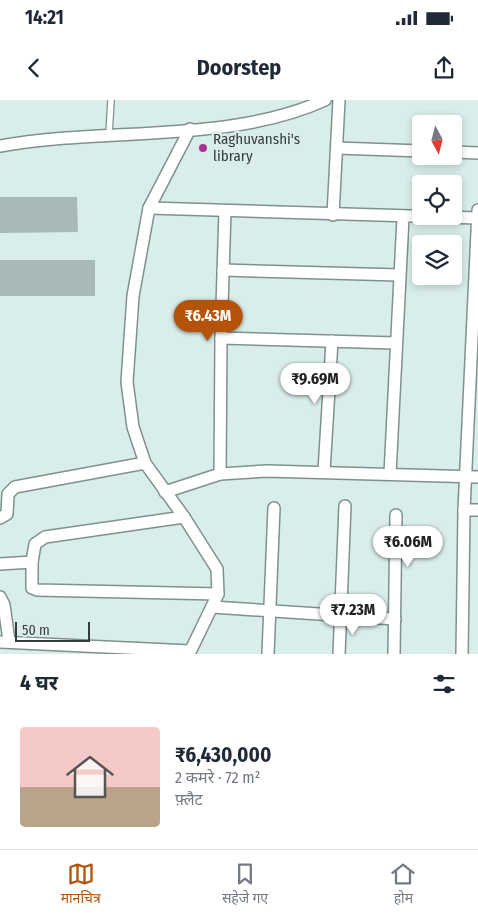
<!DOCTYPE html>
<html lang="hi">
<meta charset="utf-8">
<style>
body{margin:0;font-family:"Fira Sans Condensed","Noto Sans Devanagari",sans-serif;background:#f6f6f7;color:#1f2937;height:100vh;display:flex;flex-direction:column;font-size:19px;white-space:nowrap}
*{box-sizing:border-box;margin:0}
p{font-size:16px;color:#747a83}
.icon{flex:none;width:28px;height:28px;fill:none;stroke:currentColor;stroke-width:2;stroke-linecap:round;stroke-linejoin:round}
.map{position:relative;height:554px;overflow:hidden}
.side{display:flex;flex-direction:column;background:#fff;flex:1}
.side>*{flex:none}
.needle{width:32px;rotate:173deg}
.tools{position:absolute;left:412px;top:15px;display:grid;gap:10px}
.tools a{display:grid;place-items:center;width:50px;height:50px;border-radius:5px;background:#fff;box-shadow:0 2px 8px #0003;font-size:25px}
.scale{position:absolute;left:15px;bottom:12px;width:75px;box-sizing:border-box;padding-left:5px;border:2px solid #353d3c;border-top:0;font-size:14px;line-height:18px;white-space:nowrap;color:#353d3c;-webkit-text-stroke:4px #d9edea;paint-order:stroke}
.price{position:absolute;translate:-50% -42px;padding:0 11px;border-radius:18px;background:#fff;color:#222;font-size:16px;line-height:32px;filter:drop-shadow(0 1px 2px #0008)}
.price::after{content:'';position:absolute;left:50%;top:30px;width:15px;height:11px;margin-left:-8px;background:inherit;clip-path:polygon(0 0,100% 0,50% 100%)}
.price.on{background:#b45309;color:#fff}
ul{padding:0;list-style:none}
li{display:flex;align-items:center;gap:15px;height:125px;padding:0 20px}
li span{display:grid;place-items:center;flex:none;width:140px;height:100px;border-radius:5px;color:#555}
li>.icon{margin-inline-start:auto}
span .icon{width:60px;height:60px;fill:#fffc;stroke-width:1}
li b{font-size:21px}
h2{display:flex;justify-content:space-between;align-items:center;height:60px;padding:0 20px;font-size:21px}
.status{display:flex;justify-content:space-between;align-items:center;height:35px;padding:0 25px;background:#fff;direction:ltr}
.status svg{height:14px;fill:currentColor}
header{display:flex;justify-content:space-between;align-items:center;height:65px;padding:0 20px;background:#fff;font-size:22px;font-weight:700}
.tabs{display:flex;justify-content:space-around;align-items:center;height:70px;border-top:1px solid #e0e1e3;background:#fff;font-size:14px;color:#747a83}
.tabs a{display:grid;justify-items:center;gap:2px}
.tabs .on{color:#b45309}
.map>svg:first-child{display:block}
.building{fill:#a7bab7}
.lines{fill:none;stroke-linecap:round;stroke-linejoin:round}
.service-casing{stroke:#7f918f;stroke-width:8}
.minor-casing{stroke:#7f918f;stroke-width:14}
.service{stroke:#fff;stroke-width:5.5}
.minor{stroke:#fff;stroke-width:11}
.poi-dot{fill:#a73490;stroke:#d9edea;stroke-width:2}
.labels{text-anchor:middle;stroke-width:5;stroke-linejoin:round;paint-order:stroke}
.poi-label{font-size:15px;fill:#353d3c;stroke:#d9edea;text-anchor:start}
</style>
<div class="status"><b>14:21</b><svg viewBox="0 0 49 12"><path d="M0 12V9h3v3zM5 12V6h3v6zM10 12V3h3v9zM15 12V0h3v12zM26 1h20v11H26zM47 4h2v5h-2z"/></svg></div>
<header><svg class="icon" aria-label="back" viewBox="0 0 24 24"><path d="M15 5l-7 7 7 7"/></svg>Doorstep<svg class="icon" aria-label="share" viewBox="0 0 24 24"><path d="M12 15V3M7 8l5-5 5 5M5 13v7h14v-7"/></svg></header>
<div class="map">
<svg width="478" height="554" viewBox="0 0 478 554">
<rect width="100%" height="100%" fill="#d9edea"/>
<g class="building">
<polygon points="0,97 77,97 78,132 0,133"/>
<rect x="0" y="160" width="95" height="36"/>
</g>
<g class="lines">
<g class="service-casing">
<polyline id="service" points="109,34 111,0"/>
</g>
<g class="minor-casing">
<g id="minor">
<path d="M0,46C103,27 229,44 325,0"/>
<polyline points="337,48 421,51"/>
<polyline points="454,52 478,53"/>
<polyline points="149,108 478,118"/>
<polyline points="333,115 339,0"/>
<polyline points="223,170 399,175"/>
<polyline points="221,238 396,243"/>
<polyline points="324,371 332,241"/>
<polyline points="220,374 221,238 225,111"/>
<polyline points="390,374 403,118"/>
<polyline points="165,392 220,374 267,371 478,377"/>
<polyline points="464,410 478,410"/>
<polyline points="0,418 7,414 8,394 15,387 145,363"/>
<polyline points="32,462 32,488 37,490 218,494"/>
<polyline points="0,464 32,462 35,444 45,437 184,417"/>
<polyline points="0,497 4,505 9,541"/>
<polyline points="212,507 395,519"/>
<polyline points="0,542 190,551"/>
<polyline points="189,554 218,494 217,469 184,417 145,363 133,327 127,282 133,196 149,108 190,29"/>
<polyline points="268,554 274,408"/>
<polyline points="339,554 345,406"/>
<polyline points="394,554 396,415"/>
<polyline points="462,554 464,410 478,110"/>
</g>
</g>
<use href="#service" class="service"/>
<use href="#minor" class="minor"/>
</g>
<circle class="poi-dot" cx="203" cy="48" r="5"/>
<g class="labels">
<g class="poi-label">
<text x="213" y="44">Raghuvanshi's<tspan x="213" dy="17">library</tspan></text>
</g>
</g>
</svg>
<div class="tools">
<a><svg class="needle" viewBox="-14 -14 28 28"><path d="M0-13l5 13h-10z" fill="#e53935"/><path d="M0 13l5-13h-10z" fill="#747a83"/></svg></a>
<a><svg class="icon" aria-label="locate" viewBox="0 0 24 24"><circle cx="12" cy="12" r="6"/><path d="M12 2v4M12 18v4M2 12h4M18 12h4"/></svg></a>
<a><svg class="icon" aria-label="layers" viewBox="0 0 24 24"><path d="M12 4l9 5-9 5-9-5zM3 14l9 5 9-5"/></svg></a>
</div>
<div class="scale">50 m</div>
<b class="price on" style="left:208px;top:242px">₹6.43M</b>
<b class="price" style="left:315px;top:305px">₹9.69M</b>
<b class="price" style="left:408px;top:468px">₹6.06M</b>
<b class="price" style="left:353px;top:536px">₹7.23M</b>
</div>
<section class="side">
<h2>4 घर<svg class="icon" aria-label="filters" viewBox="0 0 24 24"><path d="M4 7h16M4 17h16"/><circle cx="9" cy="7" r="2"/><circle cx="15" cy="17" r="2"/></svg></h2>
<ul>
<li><span style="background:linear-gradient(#f6c9c9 60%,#b9a48a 0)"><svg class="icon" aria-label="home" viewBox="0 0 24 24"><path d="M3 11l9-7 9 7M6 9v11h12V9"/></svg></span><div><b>₹6,430,000</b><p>2 कमरे · 72 m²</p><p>फ़्लैट</p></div></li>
</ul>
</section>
<nav class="tabs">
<a class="on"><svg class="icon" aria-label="map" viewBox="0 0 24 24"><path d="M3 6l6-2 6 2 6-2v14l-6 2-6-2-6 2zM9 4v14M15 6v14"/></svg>मानचित्र</a>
<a><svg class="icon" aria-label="saved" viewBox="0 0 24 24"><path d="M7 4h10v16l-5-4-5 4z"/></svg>सहेजे गए</a>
<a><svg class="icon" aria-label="home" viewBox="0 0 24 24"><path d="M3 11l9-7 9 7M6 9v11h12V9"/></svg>होम</a>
</nav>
